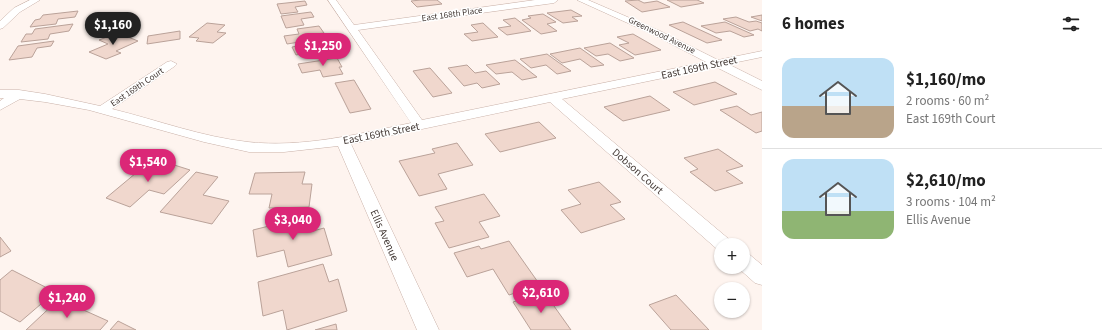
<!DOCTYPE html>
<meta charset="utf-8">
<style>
body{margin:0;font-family:"Source Sans 3",sans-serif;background:#f2f2f2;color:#222;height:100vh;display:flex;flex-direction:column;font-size:15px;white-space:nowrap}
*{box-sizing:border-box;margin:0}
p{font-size:13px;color:#767676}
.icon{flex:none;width:22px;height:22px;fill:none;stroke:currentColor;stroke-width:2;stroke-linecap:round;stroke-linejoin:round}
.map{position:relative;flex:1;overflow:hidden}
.sheet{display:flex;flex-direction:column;background:#fff;width:340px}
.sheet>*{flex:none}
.fabs{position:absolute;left:714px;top:238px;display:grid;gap:8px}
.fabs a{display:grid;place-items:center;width:36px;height:36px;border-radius:50%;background:#fff;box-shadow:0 1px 3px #0004;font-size:20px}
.price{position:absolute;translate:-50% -34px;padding:0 9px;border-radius:14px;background:#db2777;color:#fff;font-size:13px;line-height:26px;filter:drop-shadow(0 1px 2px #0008)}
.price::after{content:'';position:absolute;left:50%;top:24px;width:12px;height:9px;margin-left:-6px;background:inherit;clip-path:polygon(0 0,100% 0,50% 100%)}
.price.current{background:#222;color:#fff}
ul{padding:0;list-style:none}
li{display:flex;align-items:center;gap:12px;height:100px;padding:0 20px}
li+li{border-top:1px solid #e0e0e0}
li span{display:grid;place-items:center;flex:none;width:112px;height:80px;border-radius:12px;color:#555}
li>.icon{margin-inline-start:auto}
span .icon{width:48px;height:48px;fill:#fffc;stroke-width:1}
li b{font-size:17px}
h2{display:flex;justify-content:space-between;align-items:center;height:48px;padding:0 20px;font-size:17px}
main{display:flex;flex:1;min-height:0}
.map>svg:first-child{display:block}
.building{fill:#f0d7cd;stroke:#baa299}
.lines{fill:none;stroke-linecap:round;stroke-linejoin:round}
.street-casing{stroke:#c9b1a8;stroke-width:1}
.street{fill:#fff;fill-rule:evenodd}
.labels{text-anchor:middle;stroke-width:3;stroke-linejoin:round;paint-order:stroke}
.far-street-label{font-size:9px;fill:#423834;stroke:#fff}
.street-label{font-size:11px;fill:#423834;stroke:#fff}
</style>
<main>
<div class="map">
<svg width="762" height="330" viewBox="0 0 762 330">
<rect width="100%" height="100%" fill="#fef4ef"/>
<g class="building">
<polygon points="421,0 437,0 442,4 417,7 411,1"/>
<polygon points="638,0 644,3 657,1 670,7 642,12 625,1"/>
<polygon points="667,0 697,0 704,3 681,7"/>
<polygon points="305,1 307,5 295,7 298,12 281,14 277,4"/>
<polygon points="571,10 582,16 572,17 578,21 563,23 547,13"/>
<polygon points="78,11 75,17 58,19 56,24 30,27 35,20 40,19 43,15"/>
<polygon points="311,12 314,17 301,19 304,25 286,28 281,16"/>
<polygon points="543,14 556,22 547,24 557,31 541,34 522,20 531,18 528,16"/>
<polygon points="762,15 762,21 751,17"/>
<polygon points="736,17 749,22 756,21 762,23 762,31 758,29 750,31 723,19"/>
<polygon points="515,18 524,25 531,31 507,35 498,28 511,26 503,20"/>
<polygon points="683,22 722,40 707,43 669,25"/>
<polygon points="725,22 754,35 744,37 730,31 716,33 701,26"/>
<polygon points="207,23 225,25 217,32 226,33 213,43 196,41 199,38 189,37"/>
<polygon points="483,23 498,37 472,41 464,34 478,32 471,25"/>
<polygon points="73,24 69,31 50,34 48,39 21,42 26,34 32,34 35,29"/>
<polygon points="319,26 324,33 316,34 318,39 287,44 284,36 299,34 297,29"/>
<polygon points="180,31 180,39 147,44 148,36"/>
<polygon points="118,33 138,41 116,51 121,53 106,59 89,52 108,44 99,40"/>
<polygon points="633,34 661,50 635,55 619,45 629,43 617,37"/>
<polygon points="54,41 51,46 37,48 32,57 9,60 18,46"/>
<polygon points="329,41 333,49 331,49 334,55 315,58 313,52 296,55 292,47"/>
<polygon points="610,43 634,58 620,61 608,54 596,56 584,48"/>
<polygon points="580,48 604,65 591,67 580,59 562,63 550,54"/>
<polygon points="547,54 558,62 571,71 557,74 546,65 531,68 520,59"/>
<polygon points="337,58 342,67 339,67 343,74 323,77 320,70 302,73 298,64"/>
<polygon points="515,60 537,77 522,80 512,72 496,74 486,65"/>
<polygon points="467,65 475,73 486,71 500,84 482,88 477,83 464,86 448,68"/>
<polygon points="430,68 452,93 433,97 413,71"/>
<polygon points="354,80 371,109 350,113 335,83"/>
<polygon points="715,82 737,94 694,105 673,92"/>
<polygon points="650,96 670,110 623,121 604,107"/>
<polygon points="737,106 751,115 762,112 762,131 756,133 720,110"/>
<polygon points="539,122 556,138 500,152 485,134"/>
<polygon points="457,143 473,165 438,174 447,189 419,196 399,161 435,153 432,149"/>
<polygon points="718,149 743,166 726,171 743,183 715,191 690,172 698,169 684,158"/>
<polygon points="148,163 162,167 168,163 190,170 164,194 149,190 130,207 106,198"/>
<polygon points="196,172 218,177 203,195 229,201 212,224 160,212"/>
<polygon points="305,172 302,184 312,184 309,207 269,208 272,194 249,194 255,173"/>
<polygon points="599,182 621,202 610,205 625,219 581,233 561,210 581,204 568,190"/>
<polygon points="484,194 500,216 479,222 489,237 449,248 435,223 444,221 435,207"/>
<polygon points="309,216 313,231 324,228 332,255 288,267 284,250 257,257 253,230"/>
<polygon points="0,237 11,251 0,257"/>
<polygon points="509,241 540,285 509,295 493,269 467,277 454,253 479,246 481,249"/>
<polygon points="323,264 329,282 338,279 347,311 287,330 283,310 263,316 258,282"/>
<polygon points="12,270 55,292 20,322 0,311 0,280"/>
<polygon points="544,292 571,330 531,330 513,302"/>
<polygon points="676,295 709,330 671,330 649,305"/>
<polygon points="59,299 108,321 100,330 26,330"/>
<polygon points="118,321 136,330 110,330"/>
<polygon points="336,324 337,330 315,330"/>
</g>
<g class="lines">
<g class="street-casing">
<g id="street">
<polygon points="30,0 40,0 20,12 3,28 0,29 0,21 14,8"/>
<path d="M328,0H336L354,25L535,0H558L554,3L358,30L422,120L706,62L654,35L577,0H588L660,31L718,60L762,51V57L728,64L762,81V90L716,67L562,99L730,240L733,245H721V251L718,250L550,102L351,144L439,330H417L338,146L284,152H249L204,142L89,110L45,102L20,99L0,110V101L4,98H0V90H19L45,94L100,106L167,62L171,61L177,64L175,66L112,109C157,120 202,137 248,142C303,148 358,134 411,123Z"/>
<polygon points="743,253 750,255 762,265 762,285 755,283 737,267 743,267"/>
</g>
</g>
<use href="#street" class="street"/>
</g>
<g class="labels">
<g class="far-street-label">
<text transform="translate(452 14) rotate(-8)" y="3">East 168th Place</text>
<text transform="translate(662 35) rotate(26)" y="3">Greenwood Avenue</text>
<text transform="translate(137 87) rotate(-34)" y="3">East 169th Court</text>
</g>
<g class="street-label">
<text transform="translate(699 67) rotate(-12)" y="4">East 169th Street</text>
<text transform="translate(381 133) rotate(-11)" y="4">East 169th Street</text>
<text transform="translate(638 171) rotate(41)" y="4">Dobson Court</text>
<text transform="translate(385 235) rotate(66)" y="4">Ellis Avenue</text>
</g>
</g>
</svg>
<div class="fabs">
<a>+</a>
<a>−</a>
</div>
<b class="price current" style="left:113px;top:46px">$1,160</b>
<b class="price" style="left:323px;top:67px">$1,250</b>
<b class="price" style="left:148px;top:183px">$1,540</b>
<b class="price" style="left:293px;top:241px">$3,040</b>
<b class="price" style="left:541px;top:314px">$2,610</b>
<b class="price" style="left:67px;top:319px">$1,240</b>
</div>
<section class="sheet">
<h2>6 homes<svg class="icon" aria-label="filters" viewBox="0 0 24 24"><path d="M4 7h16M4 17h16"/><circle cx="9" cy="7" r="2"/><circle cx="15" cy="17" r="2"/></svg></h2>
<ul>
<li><span style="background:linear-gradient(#bfe0f5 60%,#b9a48a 0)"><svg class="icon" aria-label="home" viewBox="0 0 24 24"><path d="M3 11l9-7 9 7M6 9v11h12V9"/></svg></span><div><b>$1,160/mo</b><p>2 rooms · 60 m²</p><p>East 169th Court</p></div></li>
<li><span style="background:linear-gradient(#bfe0f5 65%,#8fb573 0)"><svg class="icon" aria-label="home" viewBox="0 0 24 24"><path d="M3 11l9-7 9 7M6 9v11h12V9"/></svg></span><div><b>$2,610/mo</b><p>3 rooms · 104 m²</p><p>Ellis Avenue</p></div></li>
</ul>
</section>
</main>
